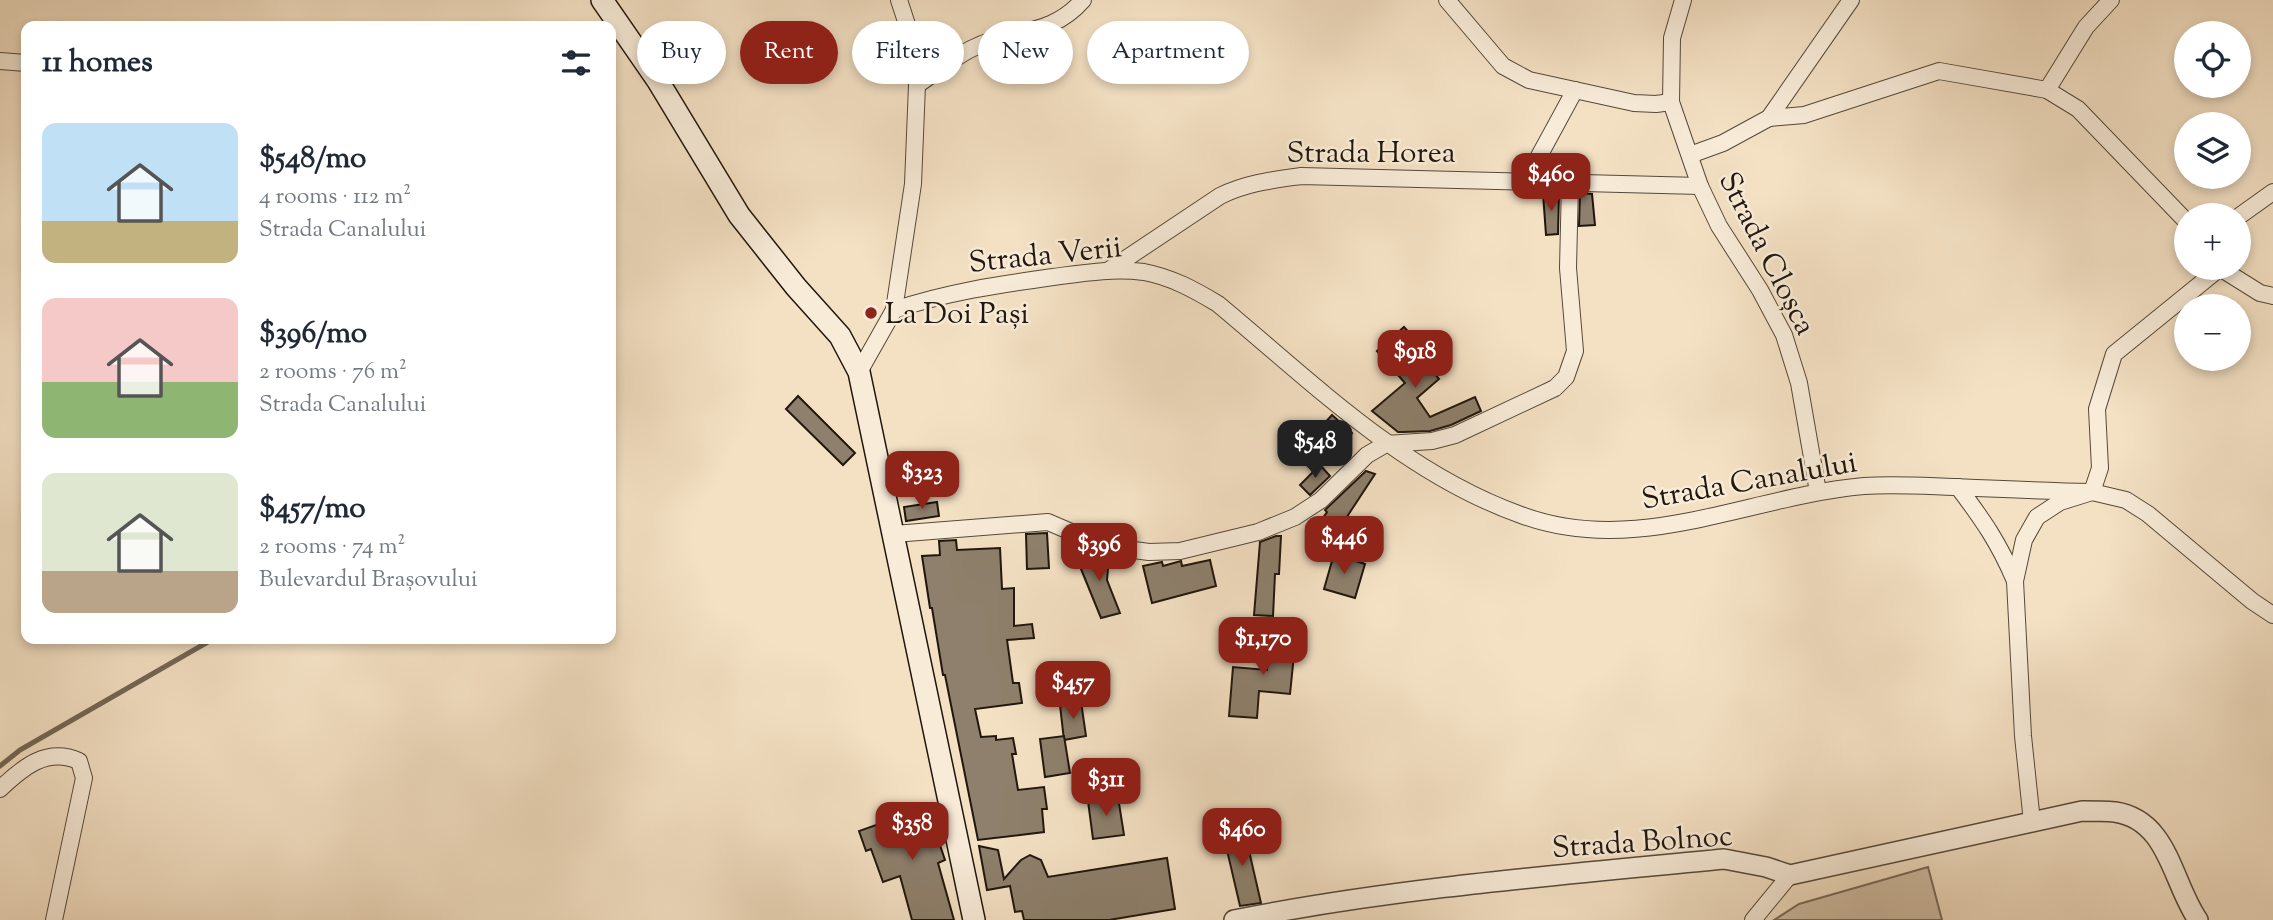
<!DOCTYPE html>
<meta charset="utf-8">
<style>
body{margin:0;font-family:"Sorts Mill Goudy",serif;background:#f2f2f3;color:#1f2937;height:100vh;display:flex;flex-direction:column;font-size:26px;white-space:nowrap}
*{box-sizing:border-box;margin:0}
p{font-size:23px;color:#747a83}
.icon{flex:none;width:38px;height:38px;fill:none;stroke:currentColor;stroke-width:2;stroke-linecap:round;stroke-linejoin:round}
.map{position:relative;flex:1;overflow:hidden}
.details{position:absolute;left:21px;top:21px;width:595px;height:623px;display:flex;flex-direction:column;background:#fff;border-radius:14px;box-shadow:0 4px 10px #0003}
.details>*{flex:none}
.guide{position:absolute;left:637px;top:21px;width:665px;height:63px;display:flex;gap:14px}
.fabs{position:absolute;left:2174px;top:21px;display:grid;gap:14px}
.fabs a{display:grid;place-items:center;width:77px;height:77px;border-radius:50%;background:#fff;box-shadow:0 4px 10px #0003;font-size:35px}
.price{position:absolute;translate:-50% -60px;padding:0 16px;border-radius:14px;background:#8f2418;color:#fff;font-size:23px;line-height:46px;filter:drop-shadow(0 2px 4px #0008)}
.price::after{content:'';position:absolute;left:50%;top:42px;width:21px;height:16px;margin-left:-10px;background:inherit;clip-path:polygon(0 0,100% 0,50% 100%)}
.price.active{background:#222;color:#fff}
ul{padding:0;list-style:none}
li{display:flex;align-items:center;gap:21px;height:175px;padding:0 21px}
li span{display:grid;place-items:center;flex:none;width:196px;height:140px;border-radius:14px;color:#555}
li>.icon{margin-inline-start:auto}
span .icon{width:84px;height:84px;fill:#fffc;stroke-width:1}
li b{font-size:30px}
h2{display:flex;justify-content:space-between;align-items:center;height:84px;padding:0 21px;font-size:30px}
.pill{padding:0 24px;border-radius:32px;background:#fff;box-shadow:0 4px 10px #0003;font-size:24px;line-height:63px}
.pill.active{background:#8f2418;color:#fff}
.map>svg:first-child{display:block}
.green{fill:#d0bea5;stroke:#786a58;stroke-width:2}
.lines{fill:none;stroke-linecap:round;stroke-linejoin:round}
.stream{stroke:#746655;stroke-width:5}
.building{fill:#8e806c;stroke:#20160c;stroke-width:2}
.minor-casing{stroke:#55493a;stroke-width:18}
.tertiary-casing{stroke:#55493a;stroke-width:22}
.secondary-casing{stroke:#20160c;stroke-width:24}
.minor{stroke:#f8ecd9;stroke-width:16}
.tertiary{stroke:#f8ecd9;stroke-width:19}
.secondary{stroke:#f8ecd9;stroke-width:21}
.poi-dot{fill:#8f2418;stroke:#f8ecd9;stroke-width:2.5}
.labels{text-anchor:middle;stroke-width:5;stroke-linejoin:round;paint-order:stroke}
.street-label{font-size:30px;fill:#20160c;stroke:#f8ecd9}
.poi-label{font-size:30px;fill:#20160c;stroke:#f8ecd9;text-anchor:start}
</style>
<div class="map">
<svg width="2273" height="920" viewBox="0 0 2273 920">
<rect width="100%" height="100%" fill="#f4e1c4"/>
<filter id="stains"><feTurbulence type="fractalNoise" baseFrequency=".00286" numOctaves="4"/><feColorMatrix values="0 0 0 0 .2 0 0 0 0 .09 0 0 0 0 .02 0 0 0 .5 -.17"/></filter>
<radialGradient id="worn" r=".72"><stop offset=".6" stop-color="#630" stop-opacity="0"/><stop offset="1" stop-color="#630" stop-opacity=".3"/></radialGradient>
<polygon class="green" points="1928,867 1942,920 1774,920 1799,904"/>
<g class="lines">
<polyline class="stream" points="0,766 20,750 213,639"/>
</g>
<g class="building">
<polygon points="1543,193 1559,193 1558,234 1546,235"/>
<polygon points="1580,193 1592,194 1595,225 1579,226"/>
<polygon points="1404,327 1426,352 1421,357 1439,379 1417,398 1430,417 1475,397 1481,411 1451,425 1430,431 1403,432 1398,432 1372,411 1405,383 1377,351"/>
<polygon points="798,396 855,453 843,465 786,409"/>
<polygon points="1332,415 1352,433 1338,448 1333,444 1311,469 1296,455"/>
<polygon points="1320,465 1330,476 1310,495 1300,485"/>
<polygon points="1366,471 1375,474 1335,535 1318,525 1327,512 1325,510"/>
<polygon points="937,502 939,516 906,521 904,507"/>
<polygon points="1047,533 1049,568 1027,569 1026,534"/>
<polygon points="1276,536 1281,536 1279,574 1275,574 1273,616 1254,615 1260,542"/>
<polygon points="956,540 957,550 1000,548 1002,589 1014,588 1014,626 1032,624 1034,638 1007,640 1013,683 1019,683 1022,703 975,709 981,737 996,736 996,740 1013,738 1016,754 1012,754 1018,790 1044,787 1047,809 1042,809 1044,832 978,840 945,675 943,675 932,608 930,608 922,556 940,555 939,541"/>
<polygon points="1083,550 1109,557 1107,580 1120,613 1101,618 1081,569"/>
<polygon points="1334,554 1365,564 1355,598 1324,589"/>
<polygon points="1210,560 1216,586 1152,603 1143,566 1162,562 1163,566 1181,561 1182,566"/>
<polygon points="1271,632 1296,635 1290,694 1259,691 1257,718 1229,716 1233,667 1267,670"/>
<polygon points="1081,702 1086,736 1064,740 1060,705"/>
<polygon points="1064,736 1070,773 1045,777 1040,739"/>
<polygon points="1118,797 1124,835 1093,839 1088,801"/>
<polygon points="927,807 945,860 938,863 954,920 912,920 900,876 883,882 871,849 866,851 859,831"/>
<polygon points="1244,829 1261,903 1240,906 1223,833"/>
<polygon points="979,846 998,850 1004,879 1021,860 1030,855 1041,860 1048,877 1167,858 1175,909 1109,920 1024,920 1022,911 1015,912 1010,886 987,890"/>
</g>
<g class="lines">
<g class="minor-casing">
<g id="minor">
<polyline points="1447,0 1503,66 1529,80 1634,103 1656,104 1671,102"/>
<polyline points="1683,0 1672,38 1671,102 1700,186 1719,226 1760,290 1784,335 1799,383 1818,492"/>
<polyline points="0,61 26,63"/>
<path d="M917,85C935,73 953,58 971,49C1011,28 1050,38 1083,0"/>
<polyline points="2047,90 2086,27 2111,0"/>
<polyline points="1769,118 1804,115 1939,71 2047,90 2078,109 2186,221"/>
<polyline points="1690,155 1723,143 1769,118 1851,0"/>
<polyline points="1525,182 1575,90"/>
<polyline points="2238,217 2273,192"/>
<polyline points="2220,268 2260,293 2273,296"/>
<path d="M1109,270L1220,196C1246,183 1273,180 1301,176L1700,186"/>
<path d="M894,310C948,292 996,285 1053,277C1083,273 1113,268 1144,272C1171,277 1195,290 1218,304C1312,382 1403,473 1521,515C1637,558 1749,496 1864,486C1894,484 1924,486 1954,487C2000,489 2046,491 2092,492L2126,500L2148,514L2252,601L2273,615"/>
<polyline points="859,372 894,310 913,184 917,85 913,43 899,0"/>
<path d="M1958,487C1983,520 1999,543 2015,581"/>
<polyline points="894,534 1048,522 1104,546 1149,552 1180,551 1258,532 1295,517 1321,500 1367,455 1386,444 1432,441 1455,435 1555,388 1566,377 1575,351 1568,268 1570,183"/>
<path d="M0,789C23,767 47,747 79,761L84,778L54,920"/>
<polyline points="2032,822 2023,736 2015,581 2024,540 2037,517 2060,502 2092,492 2100,468 2097,409 2114,354 2220,268"/>
<polyline points="1753,920 1790,875"/>
</g>
</g>
<g class="tertiary-casing">
<path id="tertiary" d="M1234,920C1395,888 1560,875 1724,859L1766,867L1790,875L2082,811C2093,811 2104,811 2115,812C2169,820 2172,883 2198,920"/>
</g>
<g class="secondary-casing">
<polyline id="secondary" points="602,0 658,81 739,215 796,287 840,336 859,372 974,920"/>
</g>
<use href="#minor" class="minor"/>
<use href="#tertiary" class="tertiary"/>
<use href="#secondary" class="secondary"/>
</g>
<circle class="poi-dot" cx="871" cy="313" r="7"/>
<g class="labels">
<g class="street-label">
<text x="1371" y="162">Strada Horea</text>
<text transform="translate(1768 253) rotate(63)" y="10">Strada Cloșca</text>
<text transform="translate(1045 254) rotate(-6)" y="10">Strada Verii</text>
<text transform="translate(1749 480) rotate(-10)" y="10">Strada Canalului</text>
<text transform="translate(1642 841) rotate(-4)" y="10">Strada Bolnoc</text>
</g>
<g class="poi-label">
<text x="885" y="323">La Doi Pași</text>
</g>
</g>
<rect width="100%" height="100%" filter="url(#stains)"/>
<rect width="100%" height="100%" fill="url(#worn)"/>
</svg>
<div class="fabs">
<a><svg class="icon" aria-label="locate" viewBox="0 0 24 24"><circle cx="12" cy="12" r="6"/><path d="M12 2v4M12 18v4M2 12h4M18 12h4"/></svg></a>
<a><svg class="icon" aria-label="layers" viewBox="0 0 24 24"><path d="M12 4l9 5-9 5-9-5zM3 14l9 5 9-5"/></svg></a>
<a>+</a>
<a>−</a>
</div>
<b class="price" style="left:1551px;top:213px">$460</b>
<b class="price" style="left:1415px;top:390px">$918</b>
<b class="price active" style="left:1315px;top:480px">$548</b>
<b class="price" style="left:922px;top:511px">$323</b>
<b class="price" style="left:1344px;top:576px">$446</b>
<b class="price" style="left:1099px;top:583px">$396</b>
<b class="price" style="left:1263px;top:677px">$1,170</b>
<b class="price" style="left:1073px;top:721px">$457</b>
<b class="price" style="left:1106px;top:818px">$311</b>
<b class="price" style="left:912px;top:862px">$358</b>
<b class="price" style="left:1242px;top:868px">$460</b>
<div class="guide">
<a class="pill">Buy</a>
<a class="pill active">Rent</a>
<a class="pill">Filters</a>
<a class="pill">New</a>
<a class="pill">Apartment</a>
</div>
<section class="details">
<h2>11 homes<svg class="icon" aria-label="filters" viewBox="0 0 24 24"><path d="M4 7h16M4 17h16"/><circle cx="9" cy="7" r="2"/><circle cx="15" cy="17" r="2"/></svg></h2>
<ul>
<li><span style="background:linear-gradient(#bfe0f5 70%,#c2b280 0)"><svg class="icon" aria-label="home" viewBox="0 0 24 24"><path d="M3 11l9-7 9 7M6 9v11h12V9"/></svg></span><div><b>$548/mo</b><p>4 rooms · 112 m²</p><p>Strada Canalului</p></div></li>
<li><span style="background:linear-gradient(#f6c9c9 60%,#8fb573 0)"><svg class="icon" aria-label="home" viewBox="0 0 24 24"><path d="M3 11l9-7 9 7M6 9v11h12V9"/></svg></span><div><b>$396/mo</b><p>2 rooms · 76 m²</p><p>Strada Canalului</p></div></li>
<li><span style="background:linear-gradient(#dfe7d0 70%,#b9a48a 0)"><svg class="icon" aria-label="home" viewBox="0 0 24 24"><path d="M3 11l9-7 9 7M6 9v11h12V9"/></svg></span><div><b>$457/mo</b><p>2 rooms · 74 m²</p><p>Bulevardul Brașovului</p></div></li>
</ul>
</section>
</div>
